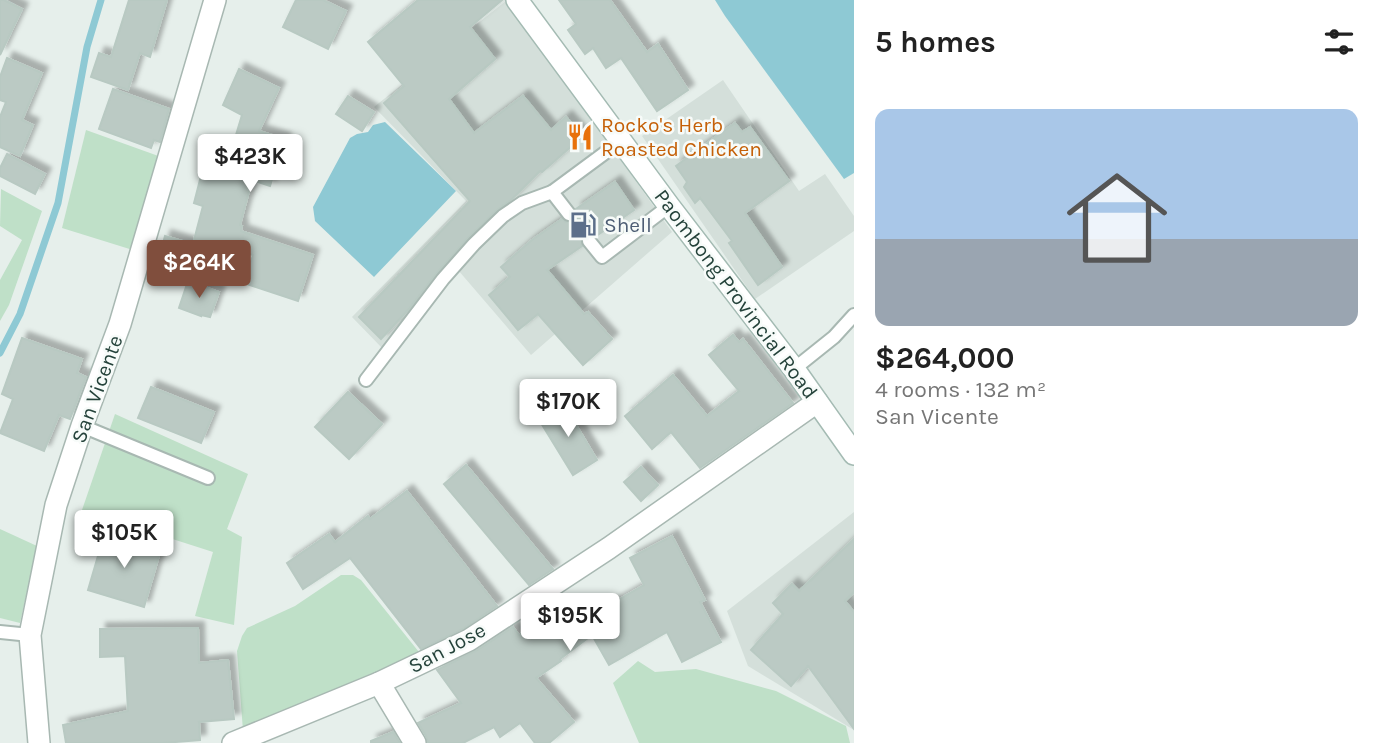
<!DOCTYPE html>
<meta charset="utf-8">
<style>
body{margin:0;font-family:Karla,sans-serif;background:#f6f6f6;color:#222;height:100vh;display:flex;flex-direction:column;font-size:26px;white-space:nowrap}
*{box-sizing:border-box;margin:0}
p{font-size:23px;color:#767676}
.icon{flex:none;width:38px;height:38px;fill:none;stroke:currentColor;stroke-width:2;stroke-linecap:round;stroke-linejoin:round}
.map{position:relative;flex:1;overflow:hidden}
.side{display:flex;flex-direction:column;background:#fff;width:525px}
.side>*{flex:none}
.price{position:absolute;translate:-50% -60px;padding:0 16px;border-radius:7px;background:#fff;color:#222;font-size:23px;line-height:46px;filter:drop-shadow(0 2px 4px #0008)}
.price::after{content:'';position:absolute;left:50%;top:42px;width:21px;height:16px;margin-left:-10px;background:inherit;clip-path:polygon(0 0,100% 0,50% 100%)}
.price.on{background:#804e3d;color:#fff}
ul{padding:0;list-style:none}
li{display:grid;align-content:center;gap:14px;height:371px;padding:0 21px}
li+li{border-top:2px solid #e0e0e0}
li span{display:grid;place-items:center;height:217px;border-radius:14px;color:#555}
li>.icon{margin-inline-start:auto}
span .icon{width:126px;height:126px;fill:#fffc;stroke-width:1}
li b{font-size:30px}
h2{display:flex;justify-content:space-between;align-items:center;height:84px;padding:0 21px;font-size:30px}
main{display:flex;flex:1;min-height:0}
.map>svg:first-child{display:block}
.built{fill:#d4dfda}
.green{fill:#bfe0c8}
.water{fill:#8ec9d4}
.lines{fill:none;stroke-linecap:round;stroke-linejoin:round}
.stream{stroke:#8ec9d4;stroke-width:7}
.building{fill:#bbcac4;stroke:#b8c9c2;stroke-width:2;filter:url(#shadow)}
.service-casing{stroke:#a8b8b2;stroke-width:16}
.minor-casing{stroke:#a8b8b2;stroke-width:24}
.tertiary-casing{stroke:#a8b8b2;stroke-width:24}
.secondary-casing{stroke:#a4bbb3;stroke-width:24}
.service{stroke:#fff;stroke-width:12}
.minor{stroke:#fff;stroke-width:21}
.tertiary{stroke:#fff;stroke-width:21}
.secondary{stroke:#fff;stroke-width:21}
.labels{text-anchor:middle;stroke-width:5;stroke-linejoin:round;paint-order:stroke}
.food-label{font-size:21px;fill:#c56008;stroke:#f7fbf9;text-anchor:start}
.service-label{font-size:21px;fill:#4e5e75;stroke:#f7fbf9;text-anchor:start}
.street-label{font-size:21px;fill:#24423a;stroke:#f7fbf9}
</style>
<main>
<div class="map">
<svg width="854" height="743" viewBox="0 0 854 743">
<defs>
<filter id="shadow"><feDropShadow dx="6" dy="-6" stdDeviation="2" flood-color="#0004"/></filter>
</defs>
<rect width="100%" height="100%" fill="#e6efeb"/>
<g class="built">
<polygon points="507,0 672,232 531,355 458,270 382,348 352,317 466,201 374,107"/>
<polygon points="723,80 799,191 825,174 854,216 854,231 755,299 642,136"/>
<polygon points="854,512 854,730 748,666 727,611"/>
</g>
<g class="green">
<polygon points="86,130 164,158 136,251 62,228"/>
<polygon points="1,189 42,211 9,305 0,321 0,280 22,240 0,226"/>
<polygon points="115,414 248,474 227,529 242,537 234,625 195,616 213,552 82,510"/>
<polygon points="0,529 37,546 20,623 0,618"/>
<polygon points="341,575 353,575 361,580 423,657 243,731 237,651 242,636 247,628 295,606"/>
<polygon points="638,661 655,672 696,669 776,691 846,726 850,743 639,743 613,683"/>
</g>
<g class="water">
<polygon points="715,0 854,0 854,173 844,179 725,16"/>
<polygon points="385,122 456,191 374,277 315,221 313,207 350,138 357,134 368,132 373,125"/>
</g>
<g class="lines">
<polyline class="stream" points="0,353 20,314 58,203 87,47 101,0"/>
</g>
<g class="building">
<polygon points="0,0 4,0 22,9 0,55"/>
<polygon points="129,0 167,0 150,57 140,53 128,90 91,77 99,53 111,57"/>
<polygon points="296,0 323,0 346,11 328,49 283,27"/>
<polygon points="418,0 502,0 470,27 495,59 449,99 474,133 523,96 551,130 566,117 583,136 542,172 540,171 511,200 497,210 468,238 436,274 408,310 381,339 359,317 470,201 384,103 404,86 368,42"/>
<polygon points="559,0 610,0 647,52 658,44 688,90 657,111 621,58 606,68 593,48 585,54 568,30 576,24"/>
<polygon points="7,58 42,73 22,120 33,125 20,156 0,147 0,117 6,102 0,100 0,77"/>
<polygon points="239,69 279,88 259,131 285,139 270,186 252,180 240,225 242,226 241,231 313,255 298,301 244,283 253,255 194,240 203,206 194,203 202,172 223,178 242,115 223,105"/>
<polygon points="113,89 169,109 160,142 154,140 151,148 99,129"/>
<polygon points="348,96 374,112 362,131 336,114"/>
<polygon points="735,123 742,132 750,127 789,181 745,213 782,267 758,285 729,243 732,241 700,198 695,203 684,187 687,182 676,166"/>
<polygon points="7,154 45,174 35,194 0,176 0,168"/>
<polygon points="615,182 634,210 596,236 591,233 584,234 581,239 582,246 547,270 584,314 588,312 612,339 583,365 538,314 518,330 489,295 510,277 501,267 532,240 562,219 566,222 574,221 577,217 576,209"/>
<polygon points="165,236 199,246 191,274 157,265"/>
<polygon points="188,281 219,292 210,317 201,315 201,316 179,308"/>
<polygon points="733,335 739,342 743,339 793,403 700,468 671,432 652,449 625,416 673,375 707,416 739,391 709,355"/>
<polygon points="22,338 82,359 77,373 86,377 70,419 59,415 44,451 0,433 13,399 2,394"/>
<polygon points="151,387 214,412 201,443 138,418"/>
<polygon points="348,392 382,424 349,459 315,427"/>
<polygon points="563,403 597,460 573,475 538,418"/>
<polygon points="466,465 553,569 529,585 444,484"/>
<polygon points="641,467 658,485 641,501 624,482"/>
<polygon points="407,491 497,606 463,629 421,649 350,558 303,589 287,563 329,534 335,542 368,516 370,519"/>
<polygon points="105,532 161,549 144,607 88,590"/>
<polygon points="672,536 705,600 700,602 721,642 682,662 667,632 609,665 592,635 560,659 561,661 536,678 574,722 549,743 535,743 520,723 500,737 494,727 463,743 428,743 426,736 418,723 461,703 437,670 476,651 513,627 519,635 562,604 576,624 644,585 630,558"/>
<polygon points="854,539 854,592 845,601 854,612 854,729 808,666 791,686 751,650 783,614 773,603 792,584 799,591"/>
<polygon points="198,628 199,663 228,660 234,719 199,722 200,740 163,743 66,743 63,725 128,711 125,656 100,657 100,629"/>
<polygon points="393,732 400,743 371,743 371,741"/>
</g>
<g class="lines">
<g class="service-casing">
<g id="service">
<polyline points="569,214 552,192 621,141"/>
<polyline points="589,241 602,257 669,206"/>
<polyline points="794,369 834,337 854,315"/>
<polyline points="366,380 443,279 474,244 503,216 522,203 552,192"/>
<polyline points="82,426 208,478"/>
<polyline points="0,632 30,635"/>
</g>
</g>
<g class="minor-casing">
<g id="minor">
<polyline points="379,683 415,743"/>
<polyline points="39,743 30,635 56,505 82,426 120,324 215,0"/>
</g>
</g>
<g class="tertiary-casing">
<polyline id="tertiary" points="233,743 379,683 469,640 609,548 817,402"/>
</g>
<g class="secondary-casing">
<polyline id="secondary" points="517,0 669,206 794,369 854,454"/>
</g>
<use href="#service" class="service"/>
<use href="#minor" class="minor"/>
<use href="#tertiary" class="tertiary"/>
<use href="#secondary" class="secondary"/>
</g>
<defs>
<g id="restaurant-bare" transform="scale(2.1)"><path d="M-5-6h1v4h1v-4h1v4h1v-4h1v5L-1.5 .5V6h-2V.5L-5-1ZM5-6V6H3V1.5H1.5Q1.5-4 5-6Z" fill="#e8710a" stroke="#f7fbf9" stroke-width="2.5" paint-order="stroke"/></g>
<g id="fuel-bare" transform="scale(2.1)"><path d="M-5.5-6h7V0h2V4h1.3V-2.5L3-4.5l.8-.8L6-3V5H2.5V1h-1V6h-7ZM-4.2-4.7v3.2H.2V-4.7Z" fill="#5c6f8a" stroke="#f7fbf9" stroke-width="2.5" paint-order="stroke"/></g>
</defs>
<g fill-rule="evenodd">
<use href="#restaurant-bare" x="580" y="137"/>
<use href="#fuel-bare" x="583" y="225"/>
</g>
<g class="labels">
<g class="food-label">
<text x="601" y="132">Rocko's Herb<tspan x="601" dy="24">Roasted Chicken</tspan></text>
</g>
<g class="service-label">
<text x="604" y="232">Shell</text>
</g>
<g class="street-label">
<text transform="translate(736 294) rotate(53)" y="7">Paombong Provincial Road</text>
<text transform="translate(97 389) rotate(-70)" y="7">San Vicente</text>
<text transform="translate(447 648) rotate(-28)" y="7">San Jose</text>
</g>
</g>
</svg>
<b class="price" style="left:250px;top:194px">$423K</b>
<b class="price on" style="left:199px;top:300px">$264K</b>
<b class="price" style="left:568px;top:439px">$170K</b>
<b class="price" style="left:124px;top:570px">$105K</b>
<b class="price" style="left:570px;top:653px">$195K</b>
</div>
<section class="side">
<h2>5 homes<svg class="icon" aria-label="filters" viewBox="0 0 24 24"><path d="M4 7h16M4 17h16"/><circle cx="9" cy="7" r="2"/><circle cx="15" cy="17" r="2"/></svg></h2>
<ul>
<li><span style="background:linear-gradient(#a9c7e8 60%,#9aa5b1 0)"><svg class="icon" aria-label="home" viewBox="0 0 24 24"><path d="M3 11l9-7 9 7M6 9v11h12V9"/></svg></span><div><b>$264,000</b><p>4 rooms · 132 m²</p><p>San Vicente</p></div></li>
</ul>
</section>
</main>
